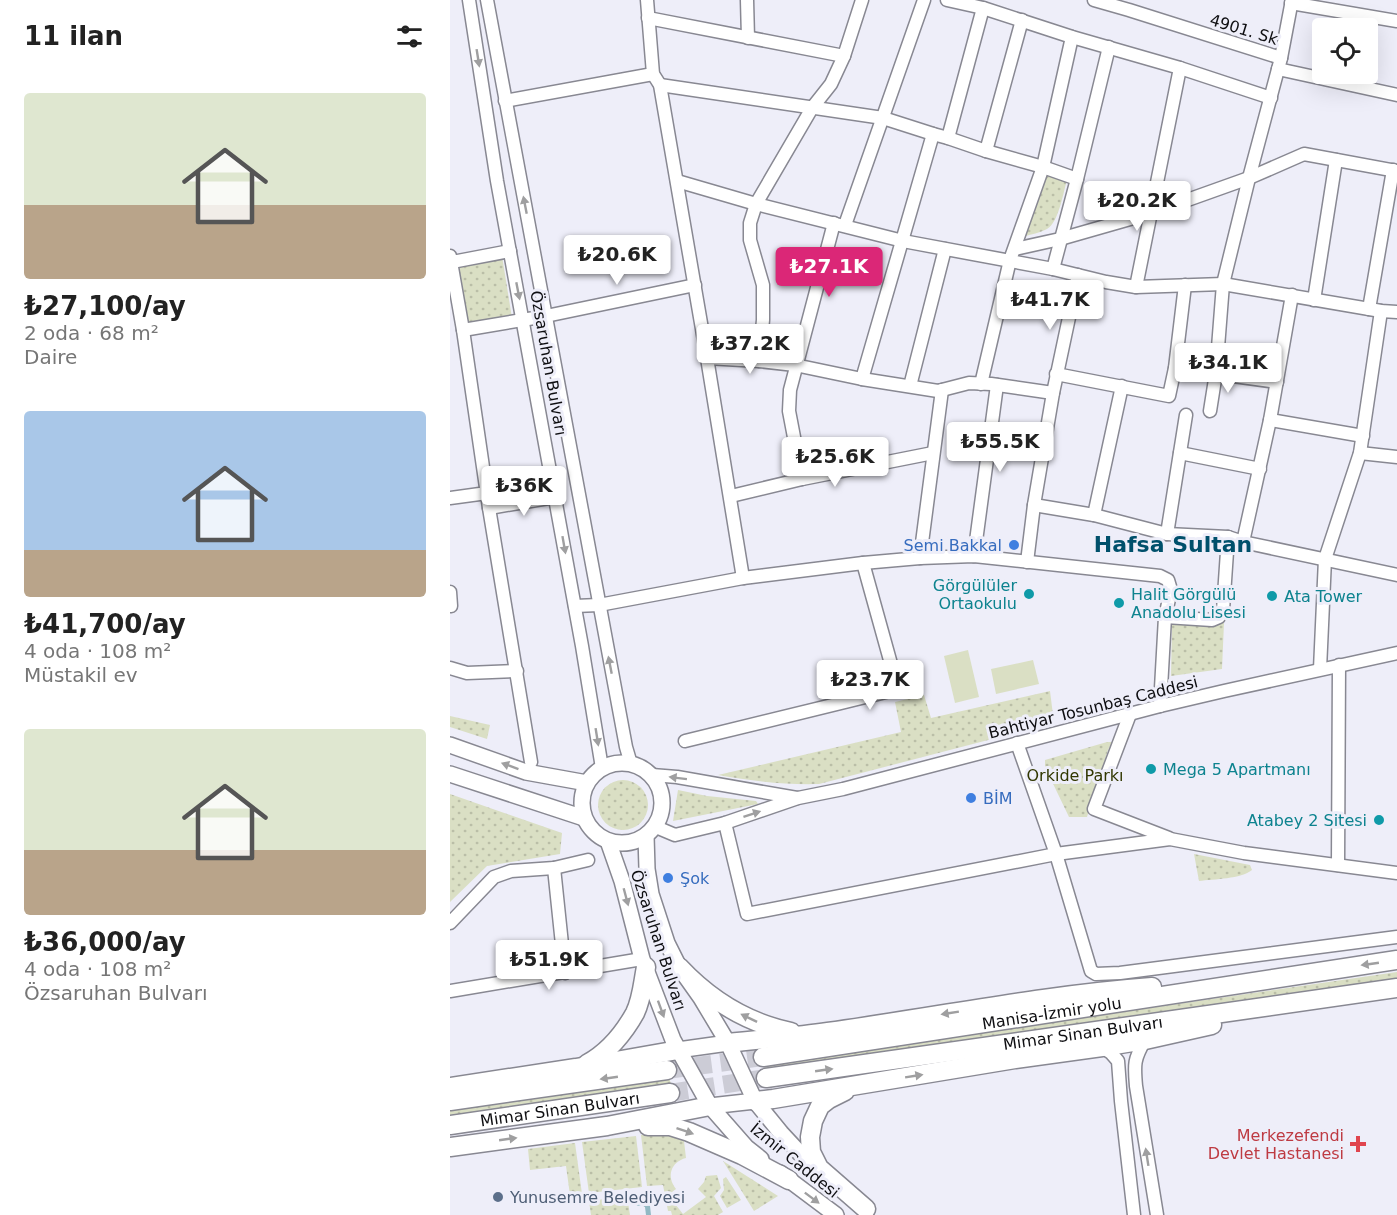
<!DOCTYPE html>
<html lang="tr">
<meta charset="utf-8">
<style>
body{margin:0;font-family:"DejaVu Sans",sans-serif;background:#f2f2f2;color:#222;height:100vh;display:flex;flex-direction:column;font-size:22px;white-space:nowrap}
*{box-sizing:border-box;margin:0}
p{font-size:20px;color:#767676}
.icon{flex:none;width:33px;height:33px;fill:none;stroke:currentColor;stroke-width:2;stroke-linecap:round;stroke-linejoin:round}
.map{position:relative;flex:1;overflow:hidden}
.sheet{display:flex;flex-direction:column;background:#fff;width:450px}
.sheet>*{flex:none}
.controls{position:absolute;left:862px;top:18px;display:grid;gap:12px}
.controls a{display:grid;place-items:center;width:66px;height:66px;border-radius:6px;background:#fff;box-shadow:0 6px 24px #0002;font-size:30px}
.price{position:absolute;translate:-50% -51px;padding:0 14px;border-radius:6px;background:#fff;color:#222;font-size:20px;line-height:39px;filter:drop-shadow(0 2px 3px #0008)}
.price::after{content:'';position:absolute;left:50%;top:36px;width:18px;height:14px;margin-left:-9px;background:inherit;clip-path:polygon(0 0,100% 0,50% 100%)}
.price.active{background:#db2777;color:#fff}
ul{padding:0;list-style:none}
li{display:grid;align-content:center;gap:12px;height:318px;padding:0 24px}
li span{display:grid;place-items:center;height:186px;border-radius:6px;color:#555}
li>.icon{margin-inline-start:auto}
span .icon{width:108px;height:108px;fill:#fffc;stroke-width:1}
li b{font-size:26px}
h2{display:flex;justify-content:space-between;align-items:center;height:72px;padding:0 24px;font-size:26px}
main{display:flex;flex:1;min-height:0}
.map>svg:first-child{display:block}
.grass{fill:url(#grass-dots)}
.garden{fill:#dadfc4}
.water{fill:url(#water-waves)}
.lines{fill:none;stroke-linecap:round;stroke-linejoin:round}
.highway-tunnel{stroke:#ccccd6;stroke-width:18;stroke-dasharray:18 9;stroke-linecap:butt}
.minor-casing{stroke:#888892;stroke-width:15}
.major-casing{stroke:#888892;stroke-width:18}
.highway-casing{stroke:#888892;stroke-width:21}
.minor{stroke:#fff;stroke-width:12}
.major{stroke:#fff;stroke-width:15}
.highway{stroke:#fff;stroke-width:18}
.oneway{fill:#9f9fa0}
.shop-dot{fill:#3f7fe0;stroke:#eeeef9;stroke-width:2}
.culture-dot{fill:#0f9aa8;stroke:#eeeef9;stroke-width:2}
.health-dot{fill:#e0444e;stroke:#eeeef9;stroke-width:2}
.service-dot{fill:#5c6f8a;stroke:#eeeef9;stroke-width:2}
.labels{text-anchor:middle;stroke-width:6;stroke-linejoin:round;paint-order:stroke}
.street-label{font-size:16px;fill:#0e0e11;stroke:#eeeef9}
.shop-label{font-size:16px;fill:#366cbe;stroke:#eeeef9;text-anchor:start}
.culture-label{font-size:16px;fill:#0d838f;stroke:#eeeef9;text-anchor:start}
.park-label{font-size:16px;fill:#313700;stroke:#eeeef9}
.health-label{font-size:16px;fill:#be3a42;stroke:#eeeef9;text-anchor:end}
.service-label{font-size:16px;fill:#4e5e75;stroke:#eeeef9;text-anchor:start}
.district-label{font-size:22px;font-weight:bold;fill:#00506b;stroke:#eeeef9}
</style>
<main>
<section class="sheet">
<h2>11 ilan<svg class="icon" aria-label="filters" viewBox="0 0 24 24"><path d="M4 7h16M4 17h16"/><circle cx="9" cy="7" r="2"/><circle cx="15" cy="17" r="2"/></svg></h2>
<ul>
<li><span style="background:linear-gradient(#dfe7d0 60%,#b9a48a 0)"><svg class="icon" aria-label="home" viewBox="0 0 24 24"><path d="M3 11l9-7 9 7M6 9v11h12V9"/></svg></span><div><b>₺27,100/ay</b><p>2 oda · 68 m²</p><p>Daire</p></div></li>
<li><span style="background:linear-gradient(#a9c7e8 75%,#b9a48a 0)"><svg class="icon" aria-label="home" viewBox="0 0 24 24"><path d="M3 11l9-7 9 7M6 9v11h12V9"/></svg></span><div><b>₺41,700/ay</b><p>4 oda · 108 m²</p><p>Müstakil ev</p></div></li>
<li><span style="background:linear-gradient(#dfe7d0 65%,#b9a48a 0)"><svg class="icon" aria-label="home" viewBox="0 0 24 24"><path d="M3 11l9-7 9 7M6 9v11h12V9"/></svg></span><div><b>₺36,000/ay</b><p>4 oda · 108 m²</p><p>Özsaruhan Bulvarı</p></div></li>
</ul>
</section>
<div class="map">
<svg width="947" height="1215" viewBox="0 0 947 1215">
<defs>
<pattern id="grass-dots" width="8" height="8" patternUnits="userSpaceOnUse" patternTransform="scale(1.5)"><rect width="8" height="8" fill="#dadfc4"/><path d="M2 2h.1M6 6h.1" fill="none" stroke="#babea7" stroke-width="1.8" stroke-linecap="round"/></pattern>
<pattern id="water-waves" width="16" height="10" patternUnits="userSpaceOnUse" patternTransform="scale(1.5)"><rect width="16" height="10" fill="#92b9c4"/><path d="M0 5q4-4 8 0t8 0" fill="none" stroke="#7d9ea7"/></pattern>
</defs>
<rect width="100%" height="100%" fill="#eeeef9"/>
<g class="grass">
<path d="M595,175L617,180C613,193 609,222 597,229C590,233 581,234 573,237Z"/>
<polygon points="52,256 62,318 17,325 7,267"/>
<polygon points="774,623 772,669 721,676 722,625"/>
<path d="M600,691L604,723L369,784C335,785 302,781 268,775L451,732L445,702L474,695L481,718Z"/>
<polygon points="0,716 40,725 37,739 0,727"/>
<polygon points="657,742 662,742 658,750 637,817 619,817 595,767 595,760"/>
<circle cx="173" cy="805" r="25"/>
<polygon points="228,790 257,796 306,801 308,804 223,821"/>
<polygon points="0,794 112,833 110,854 37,866 0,902"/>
<path d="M744,854L800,865L802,870C791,879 764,879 749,881Z"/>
<polygon points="947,972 947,979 315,1072 314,1064"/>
<polygon points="219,1077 221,1084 0,1118 0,1110"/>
<path d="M191,1135H219L234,1141L236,1158C221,1162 216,1176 226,1189L218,1195L233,1214L256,1197L248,1189L254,1182L256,1176L267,1175L271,1188L264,1196L273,1212L268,1215H222L221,1211H218L213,1185L197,1186Z"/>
<polygon points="186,1136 192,1187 139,1193 132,1142"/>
<polygon points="125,1143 132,1194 120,1195 116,1166 80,1170 78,1149"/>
<polygon points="273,1161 328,1196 304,1211"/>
<polygon points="276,1177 291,1200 277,1208 270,1196 274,1190 273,1179"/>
<polygon points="177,1196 180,1215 141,1215 139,1201"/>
</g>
<g class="garden">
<polygon points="518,650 529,697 505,703 494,656"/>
<polygon points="583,660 589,684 546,694 541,669"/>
</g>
<polygon class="water" points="193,1192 206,1193 208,1198 207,1203 200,1206 201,1215 196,1215 195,1207 192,1205 187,1206 185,1201 186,1196 190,1195"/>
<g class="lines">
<g class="highway-tunnel">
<polyline points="217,1070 313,1057"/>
<polyline points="220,1093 316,1078"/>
</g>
<g class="minor-casing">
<g id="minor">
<polyline points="19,0 47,181 132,646 152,768"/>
<polyline points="37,0 176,747 181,764"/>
<polyline points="197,0 203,74 210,85 257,358 293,578"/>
<polyline points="297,0 298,38"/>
<polyline points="497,0 533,8 622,37 730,68 821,98"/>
<polyline points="644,0 679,10 831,58"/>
<polyline points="841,3 947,21"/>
<polyline points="198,18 394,56"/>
<polyline points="828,69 947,95"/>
<polyline points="210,85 433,118 483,134 498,138 536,151 593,167 627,179"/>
<polyline points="55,101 203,74"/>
<polyline points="498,138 533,8"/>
<polyline points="536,151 572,20"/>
<polyline points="227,181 306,204 453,241 603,269 656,282 686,287 773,284 931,311 947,312"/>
<polyline points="395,225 474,0"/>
<polyline points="565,249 610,239 701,213 799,178 854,154 947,171"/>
<polyline points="0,256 13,330 39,508 81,762"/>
<polyline points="2,262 60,251"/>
<polyline points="603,269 627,179 659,47"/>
<polyline points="686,287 730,68"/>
<polyline points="864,300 886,160"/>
<polyline points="919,309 943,170"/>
<polyline points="13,330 96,316 245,285"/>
<polyline points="257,358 309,361 345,365 412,379 488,391 519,383 541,384 603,393"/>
<polyline points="309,361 313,320 313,285 300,240 300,223 306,204 362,108 381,84 394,56 412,0"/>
<polyline points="725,368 827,382"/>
<polyline points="606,374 719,396 725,368 735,285"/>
<polyline points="412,379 483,134"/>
<polyline points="531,384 560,260 593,167 622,37"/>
<polyline points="460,386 495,249"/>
<polyline points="760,411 766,373 773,284 799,178 831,58 842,0"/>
<polyline points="820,420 913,436"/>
<polyline points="730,453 810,469"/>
<polyline points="910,453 947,457"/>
<polyline points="352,479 339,411 340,390 384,223"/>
<polyline points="281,496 352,479 483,453"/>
<polyline points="0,498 37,493"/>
<polyline points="584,505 644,515 717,534 778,537 793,542 947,575"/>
<polyline points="39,508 105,497"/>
<polyline points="644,515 672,386"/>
<polyline points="717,534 736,415"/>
<polyline points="793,542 820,420 842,295"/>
<polyline points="524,556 547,385"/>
<polyline points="470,558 492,390"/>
<polyline points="577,562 584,505 603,393 628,275"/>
<polyline points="0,592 1,606"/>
<polyline points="125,606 149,605 293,578 413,563 470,558 524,556 710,576 718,580 721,590 715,617 710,706"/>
<polyline points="715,617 762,620 769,617 773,610 778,537"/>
<polyline points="0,668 17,673 67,671"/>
<polyline points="870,669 875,559 910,453 931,311"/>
<polyline points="680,714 644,809 719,838"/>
<polyline points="235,741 448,689 413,563"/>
<polyline points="567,743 606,854 641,971 646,974 670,973 947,937"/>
<polyline points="202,775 227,777 347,798"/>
<polyline points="275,823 297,914 606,854 720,839 794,853 947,873"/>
<polyline points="206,827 225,835 275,823 348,798 393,789 710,706 774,691 947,653"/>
<polyline points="888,865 889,665"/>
<polyline points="104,868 115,973"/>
<polyline points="0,923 44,877 61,871 104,868 138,860"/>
<polyline points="0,991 192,959"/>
<path d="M695,1040C684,1059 684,1064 686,1086L707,1215"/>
<polyline points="652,1047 661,1053 668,1061 671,1101 684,1215"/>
</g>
</g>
<g class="major-casing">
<g id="major">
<polyline points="0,745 76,772 137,783"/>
<circle cx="172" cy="803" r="40"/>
<polyline points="0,774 134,818"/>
<polyline points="196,836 197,869 201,894 217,943 229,967 251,998 278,1043 305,1101 331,1133 358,1162 368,1170"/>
<polyline points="158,841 172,881 192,959 223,1040 260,1106 296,1147 311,1159"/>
<polyline points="228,1050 278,1043"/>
<polyline points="260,1106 305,1101"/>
<polyline points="330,1173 386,1215"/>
</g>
</g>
<g class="highway-casing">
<g id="highway">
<path d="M229,967C259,999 297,1023 341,1032"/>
<path d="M278,1043C311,1039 345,1037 378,1032C486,1017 593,995 702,987"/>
<path id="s1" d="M313,1057L947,960"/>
<path d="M137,1064C157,1053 174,1033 185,1013C192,999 193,982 196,967"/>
<path id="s2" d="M316,1078L947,988"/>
<polyline points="0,1087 126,1068 228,1050"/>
<polyline points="395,1091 379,1099 370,1106 363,1121 360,1137 361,1152 369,1168 416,1209"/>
<polyline points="0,1101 217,1070"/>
<polyline points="305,1101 323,1099 565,1059 652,1047 695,1040 762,1025"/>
<path id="s3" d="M0,1125L220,1093"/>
<polyline points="198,1126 220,1126 239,1132 292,1155 339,1180"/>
<polyline points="0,1147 157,1126 260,1106"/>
</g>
</g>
<use href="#minor" class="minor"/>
<use href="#major" class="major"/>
<use href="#highway" class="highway"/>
</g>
<defs><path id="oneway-solid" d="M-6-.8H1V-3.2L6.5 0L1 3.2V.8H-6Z" transform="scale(1.5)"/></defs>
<g class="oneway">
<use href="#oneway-solid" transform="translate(28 58) rotate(81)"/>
<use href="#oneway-solid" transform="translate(75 205) rotate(-101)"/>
<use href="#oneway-solid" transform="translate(68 291) rotate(79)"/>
<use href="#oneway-solid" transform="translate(114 545) rotate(80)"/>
<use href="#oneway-solid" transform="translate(160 665) rotate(-101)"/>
<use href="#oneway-solid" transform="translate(147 737) rotate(81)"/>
<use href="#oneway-solid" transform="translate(60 766) rotate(-160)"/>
<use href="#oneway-solid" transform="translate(228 778) rotate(-173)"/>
<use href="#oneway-solid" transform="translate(302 814) rotate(-18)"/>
<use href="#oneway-solid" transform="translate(176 897) rotate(75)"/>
<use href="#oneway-solid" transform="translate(920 964) rotate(172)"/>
<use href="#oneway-solid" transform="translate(211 1009) rotate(70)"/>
<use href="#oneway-solid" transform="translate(500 1013) rotate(171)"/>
<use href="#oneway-solid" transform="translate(299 1018) rotate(-154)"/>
<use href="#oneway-solid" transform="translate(374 1070) rotate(-8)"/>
<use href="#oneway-solid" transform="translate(464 1076) rotate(-9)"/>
<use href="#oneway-solid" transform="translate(159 1078) rotate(172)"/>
<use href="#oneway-solid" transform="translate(235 1131) rotate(19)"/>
<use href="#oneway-solid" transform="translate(58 1139) rotate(-8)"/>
<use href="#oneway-solid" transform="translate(697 1157) rotate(-99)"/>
<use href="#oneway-solid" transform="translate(362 1198) rotate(37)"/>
</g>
<g class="shop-dot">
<circle cx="564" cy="545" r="6"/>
<circle cx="521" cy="798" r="6"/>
<circle cx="218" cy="878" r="6"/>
</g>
<g class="culture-dot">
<circle cx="579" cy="594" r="6"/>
<circle cx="822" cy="596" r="6"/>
<circle cx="669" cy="603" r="6"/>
<circle cx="701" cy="769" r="6"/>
<circle cx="929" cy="820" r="6"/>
</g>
<path class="health-dot" d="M905 1135h6v6h6v6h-6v6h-6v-6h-6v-6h6z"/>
<circle class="service-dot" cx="48" cy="1197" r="6"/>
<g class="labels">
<g class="street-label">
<text transform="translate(794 29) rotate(17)" y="6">4901. Sk</text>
<text transform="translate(99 363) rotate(80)" y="6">Özsaruhan Bulvarı</text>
<text transform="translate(643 707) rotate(-14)" y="6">Bahtiyar Tosunbaş Caddesi</text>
<text transform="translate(209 940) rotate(72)" y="6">Özsaruhan Bulvarı</text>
<text dy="6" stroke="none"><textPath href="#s1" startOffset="292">Manisa-İzmir yolu</textPath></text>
<text dy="6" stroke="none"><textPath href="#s2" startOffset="320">Mimar Sinan Bulvarı</textPath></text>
<text dy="6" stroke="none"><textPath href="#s3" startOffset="111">Mimar Sinan Bulvarı</textPath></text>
<text transform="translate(345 1160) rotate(39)" y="6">İzmir Caddesi</text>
</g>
<g class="shop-label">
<text x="552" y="551" text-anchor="end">Semi Bakkal</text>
<text x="533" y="804">BİM</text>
<text x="230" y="884">Şok</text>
</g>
<g class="culture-label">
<text x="567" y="591" text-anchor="end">Görgülüler<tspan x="567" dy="18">Ortaokulu</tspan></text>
<text x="681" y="600">Halit Görgülü<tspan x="681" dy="18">Anadolu Lisesi</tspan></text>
<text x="834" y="602">Ata Tower</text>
<text x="713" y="775">Mega 5 Apartmanı</text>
<text x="917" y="826" text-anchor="end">Atabey 2 Sitesi</text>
</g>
<g class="park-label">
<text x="625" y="781">Orkide Parkı</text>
</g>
<g class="health-label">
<text x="894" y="1141">Merkezefendi<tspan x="894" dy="18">Devlet Hastanesi</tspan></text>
</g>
<g class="service-label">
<text x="60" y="1203">Yunusemre Belediyesi</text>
</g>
<g class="district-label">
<text x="723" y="552">Hafsa Sultan</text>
</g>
</g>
</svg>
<div class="controls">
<a><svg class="icon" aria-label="locate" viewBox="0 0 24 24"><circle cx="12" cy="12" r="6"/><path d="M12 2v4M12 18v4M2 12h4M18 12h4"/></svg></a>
</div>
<b class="price" style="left:687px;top:232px">₺20.2K</b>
<b class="price" style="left:167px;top:286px">₺20.6K</b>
<b class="price active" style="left:379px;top:298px">₺27.1K</b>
<b class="price" style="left:600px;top:331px">₺41.7K</b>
<b class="price" style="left:300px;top:375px">₺37.2K</b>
<b class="price" style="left:778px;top:394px">₺34.1K</b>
<b class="price" style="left:550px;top:473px">₺55.5K</b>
<b class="price" style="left:385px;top:488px">₺25.6K</b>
<b class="price" style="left:74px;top:517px">₺36K</b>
<b class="price" style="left:420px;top:711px">₺23.7K</b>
<b class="price" style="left:99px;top:991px">₺51.9K</b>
</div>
</main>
